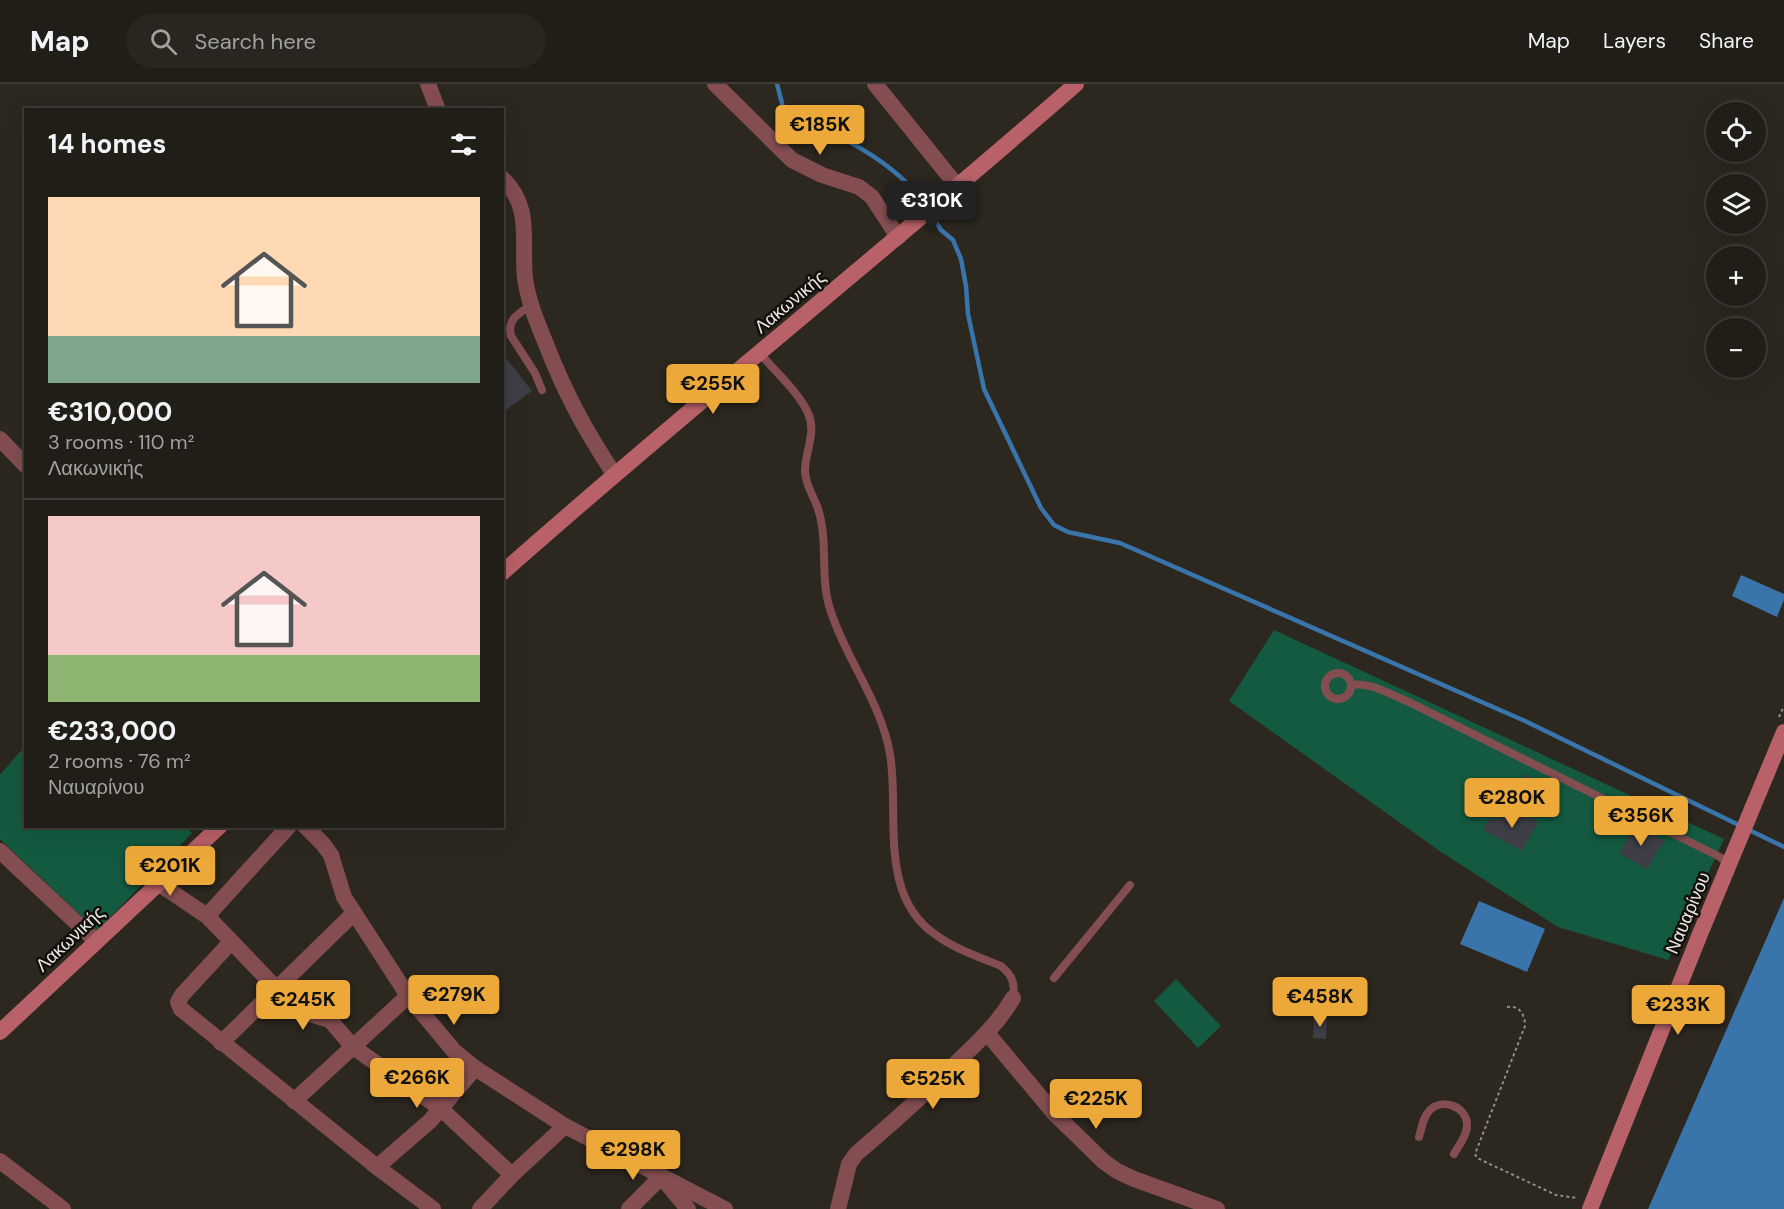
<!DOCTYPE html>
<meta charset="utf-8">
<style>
body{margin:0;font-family:"DM Sans",sans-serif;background:#292620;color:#f1f3f6;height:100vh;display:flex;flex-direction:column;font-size:22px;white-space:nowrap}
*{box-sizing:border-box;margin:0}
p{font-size:20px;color:#a2a2a1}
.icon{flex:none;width:33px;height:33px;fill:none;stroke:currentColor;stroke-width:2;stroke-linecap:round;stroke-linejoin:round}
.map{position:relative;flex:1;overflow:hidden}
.drawer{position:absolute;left:24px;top:24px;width:480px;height:720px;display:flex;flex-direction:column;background:#211d17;border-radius:0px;box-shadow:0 6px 24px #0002,0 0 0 2px #3e3b36}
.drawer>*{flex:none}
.fabs{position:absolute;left:1706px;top:18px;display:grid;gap:12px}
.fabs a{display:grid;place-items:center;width:60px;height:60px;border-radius:50%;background:#211d17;box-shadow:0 6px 24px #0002,0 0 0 2px #3e3b36;font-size:30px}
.price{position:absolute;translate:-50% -51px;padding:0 14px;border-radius:6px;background:#eca93a;color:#111;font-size:20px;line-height:39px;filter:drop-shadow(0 2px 3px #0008)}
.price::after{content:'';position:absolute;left:50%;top:36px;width:18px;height:14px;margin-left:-9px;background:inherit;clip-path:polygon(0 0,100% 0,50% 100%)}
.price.selected{background:#222;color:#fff}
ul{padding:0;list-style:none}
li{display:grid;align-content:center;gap:12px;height:318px;padding:0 24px}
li+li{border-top:2px solid #3e3b36}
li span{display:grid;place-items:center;height:186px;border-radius:0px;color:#555}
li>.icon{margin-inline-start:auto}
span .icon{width:108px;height:108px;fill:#fffc;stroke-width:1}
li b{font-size:26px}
h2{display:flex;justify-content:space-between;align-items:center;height:72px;padding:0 24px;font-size:26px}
header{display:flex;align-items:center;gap:36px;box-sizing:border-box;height:84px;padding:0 30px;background:#211d17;border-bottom:2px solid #3e3b36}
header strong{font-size:28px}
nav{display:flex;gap:33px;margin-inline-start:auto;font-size:21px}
.search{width:420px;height:54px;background:#292620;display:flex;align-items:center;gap:15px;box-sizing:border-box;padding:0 21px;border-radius:33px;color:#a2a2a1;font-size:22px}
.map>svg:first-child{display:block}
.green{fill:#145a41}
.water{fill:#3974aa}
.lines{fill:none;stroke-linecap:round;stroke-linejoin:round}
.stream{stroke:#3974aa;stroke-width:4.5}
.building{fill:#3e3e47}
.path{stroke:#938f89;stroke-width:2;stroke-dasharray:3 3;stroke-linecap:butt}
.service{stroke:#844e51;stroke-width:8}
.minor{stroke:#844e51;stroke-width:16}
.secondary{stroke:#b86168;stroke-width:16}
.labels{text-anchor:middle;stroke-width:5;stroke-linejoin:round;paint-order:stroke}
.street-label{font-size:18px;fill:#ece9e4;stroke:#12100d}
</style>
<header>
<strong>Map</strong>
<div class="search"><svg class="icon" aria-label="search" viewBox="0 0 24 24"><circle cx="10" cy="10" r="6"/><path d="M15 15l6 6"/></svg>Search here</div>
<nav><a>Map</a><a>Layers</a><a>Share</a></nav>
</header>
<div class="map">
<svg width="1784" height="1125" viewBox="0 0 1784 1125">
<rect width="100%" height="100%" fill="#2c271f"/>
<g class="green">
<polygon points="1274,546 1724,755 1668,876 1558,843 1441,768 1229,617"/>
<polygon points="25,662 26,742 185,742 192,749 97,847 0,755 0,691"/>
<polygon points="1176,895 1221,942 1198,964 1154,917"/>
</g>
<g class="water">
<polygon points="1741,491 1784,510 1784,516 1777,533 1732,512"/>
<polygon points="1784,814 1784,1125 1648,1125"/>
<polygon points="1479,817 1545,845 1527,888 1460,860"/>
</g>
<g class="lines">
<g class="stream">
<path d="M777,0L783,23C833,50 894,74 927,123"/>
<polyline points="931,130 941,146 953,156 961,175 966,202 968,230 984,305 1041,424 1054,441 1068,448 1120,459 1525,637 1784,763"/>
</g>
</g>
<g class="building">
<polygon points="502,269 532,307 502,329"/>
<polygon points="1524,691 1552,708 1537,734 1509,717"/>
<polygon points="1519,727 1538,738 1522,767 1483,746 1490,733 1497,737 1502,728 1514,735"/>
<polygon points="1636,740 1664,757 1647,785 1619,769"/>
<polygon points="1314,933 1327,933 1326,955 1313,954"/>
</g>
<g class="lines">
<g class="path">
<polyline points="1779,633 1784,622"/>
<path d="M1507,923C1520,921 1525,931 1525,942L1475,1070L1477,1074L1556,1111L1577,1114"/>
</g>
<g class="service">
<path d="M530,222C518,230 507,235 511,252L535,289L542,306"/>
<path d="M760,269C775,288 798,307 808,329C817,348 805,367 805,387C805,401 814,412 818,425C829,458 819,495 831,528C847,577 881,618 890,670C900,729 877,811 936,851C955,865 979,873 1001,882C1013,892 1015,899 1013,914"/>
<circle cx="1338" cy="602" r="13"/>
<path d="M1351,601C1371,598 1389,610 1407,617L1720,773L1729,781"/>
<polyline points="1054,894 1130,801"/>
<path d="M1419,1053C1422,1043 1423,1033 1430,1026C1442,1014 1465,1022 1467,1039C1468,1050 1459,1061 1454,1070"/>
</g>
<g class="minor">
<polyline points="428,0 438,26"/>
<polyline points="715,0 792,76 822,91 859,103 872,113 898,153"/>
<polyline points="875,0 958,103"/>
<path d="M502,94C533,123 521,157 525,194C528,217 537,238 546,260C565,309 585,346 614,390"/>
<polyline points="0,355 26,382"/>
<polyline points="305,742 323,760 331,771 344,813 408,912 454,967 475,984 565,1042 725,1125"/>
<polyline points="0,767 96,857"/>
<polyline points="158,799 207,832 297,926 330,936 353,963 440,1024 512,1091"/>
<polyline points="207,832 289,742"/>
<polyline points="231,858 182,911 178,918 181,925 377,1083 433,1125"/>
<polyline points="987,949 1054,1029 1103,1077 1117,1087 1134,1095 1217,1125"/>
<polyline points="221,959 354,829"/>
<polyline points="294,1017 408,912"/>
<polyline points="0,1077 63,1125"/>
<polyline points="377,1083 430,1037 475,984"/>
<polyline points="668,1101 688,1125"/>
<polyline points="480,1125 512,1091 565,1042"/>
<polyline points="629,1125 661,1093"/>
<path d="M838,1125L849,1080L856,1070C890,1041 923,1012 955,980C977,959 998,940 1013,914"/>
</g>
<g class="secondary">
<path d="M502,489C690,322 887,166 1076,0"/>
<polyline points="0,948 220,742"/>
<polyline points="1590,1125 1700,850 1784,648"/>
</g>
</g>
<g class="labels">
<g class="street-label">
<text transform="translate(790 218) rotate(-40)" y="6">Λακωνικής</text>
<text transform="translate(1688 829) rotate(-67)" y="6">Ναυαρίνου</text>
<text transform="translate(70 855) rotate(-43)" y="6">Λακωνικής</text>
</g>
</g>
</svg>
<div class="fabs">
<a><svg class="icon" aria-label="locate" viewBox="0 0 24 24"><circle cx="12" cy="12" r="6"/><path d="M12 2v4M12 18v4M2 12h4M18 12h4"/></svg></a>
<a><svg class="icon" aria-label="layers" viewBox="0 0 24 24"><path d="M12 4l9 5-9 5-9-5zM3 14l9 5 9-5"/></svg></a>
<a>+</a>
<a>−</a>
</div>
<b class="price" style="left:820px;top:72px">€185K</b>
<b class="price selected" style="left:932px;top:148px">€310K</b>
<b class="price" style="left:713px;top:331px">€255K</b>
<b class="price" style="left:1512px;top:745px">€280K</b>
<b class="price" style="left:1641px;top:763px">€356K</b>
<b class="price" style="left:170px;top:813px">€201K</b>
<b class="price" style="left:454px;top:942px">€279K</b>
<b class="price" style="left:1320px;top:944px">€458K</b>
<b class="price" style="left:303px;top:947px">€245K</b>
<b class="price" style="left:1678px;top:952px">€233K</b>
<b class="price" style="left:417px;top:1025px">€266K</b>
<b class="price" style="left:933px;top:1026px">€525K</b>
<b class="price" style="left:1096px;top:1046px">€225K</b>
<b class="price" style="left:633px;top:1097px">€298K</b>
<section class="drawer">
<h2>14 homes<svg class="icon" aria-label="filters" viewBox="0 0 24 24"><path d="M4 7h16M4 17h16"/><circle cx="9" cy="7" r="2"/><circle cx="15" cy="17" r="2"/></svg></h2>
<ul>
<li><span style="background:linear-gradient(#ffd9b3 75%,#7fa58c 0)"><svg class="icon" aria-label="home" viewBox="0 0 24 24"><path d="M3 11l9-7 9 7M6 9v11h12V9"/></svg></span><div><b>€310,000</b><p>3 rooms · 110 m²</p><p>Λακωνικής</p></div></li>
<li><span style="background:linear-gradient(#f6c9c9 75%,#8fb573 0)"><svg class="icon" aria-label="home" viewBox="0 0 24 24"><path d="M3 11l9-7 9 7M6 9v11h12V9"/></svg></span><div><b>€233,000</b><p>2 rooms · 76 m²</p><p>Ναυαρίνου</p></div></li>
</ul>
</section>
</div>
